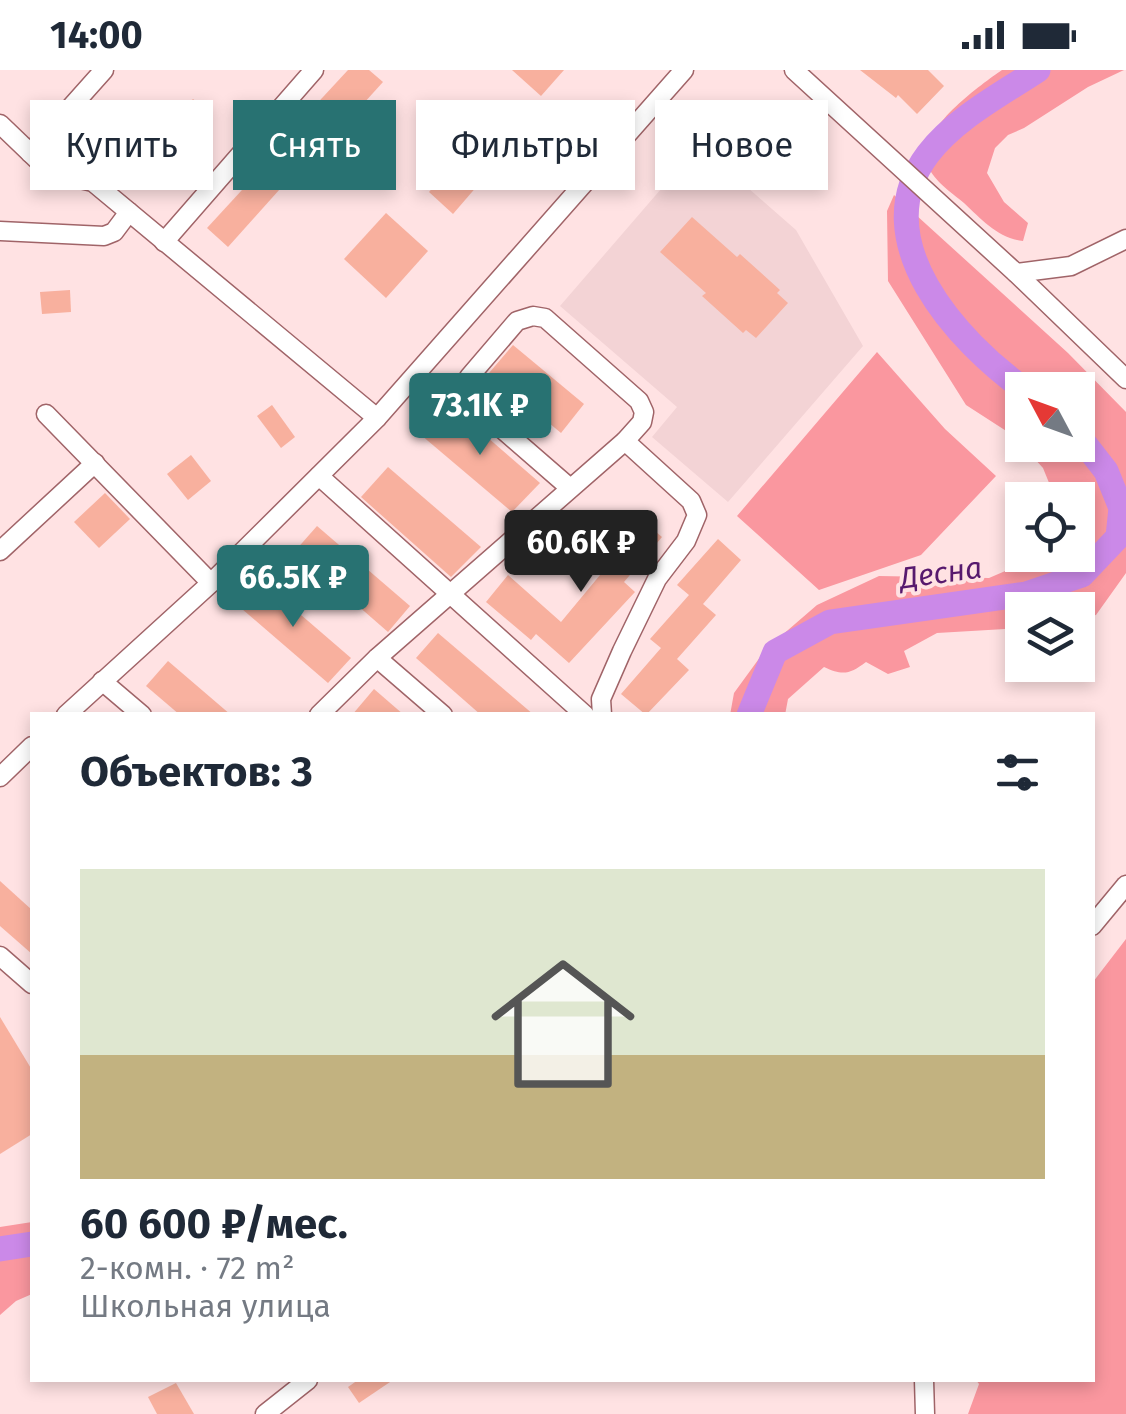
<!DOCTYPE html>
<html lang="ru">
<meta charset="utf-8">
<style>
body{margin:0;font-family:"Fira Sans",sans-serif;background:#f6f6f7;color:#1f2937;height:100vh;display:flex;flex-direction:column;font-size:38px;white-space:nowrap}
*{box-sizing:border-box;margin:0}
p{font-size:32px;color:#747a83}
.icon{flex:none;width:55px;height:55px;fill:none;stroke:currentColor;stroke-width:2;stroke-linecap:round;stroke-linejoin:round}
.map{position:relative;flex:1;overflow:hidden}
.drawer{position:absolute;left:30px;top:642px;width:1065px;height:670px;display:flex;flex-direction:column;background:#fff;border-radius:0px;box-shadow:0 5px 15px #0003}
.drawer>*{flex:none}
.guide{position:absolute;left:30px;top:30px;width:1068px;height:90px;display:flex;gap:20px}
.needle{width:65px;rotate:311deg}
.buttons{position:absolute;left:1005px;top:302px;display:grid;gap:20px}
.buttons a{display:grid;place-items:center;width:90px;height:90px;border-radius:0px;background:#fff;box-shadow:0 5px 15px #0003;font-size:50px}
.price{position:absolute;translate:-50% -85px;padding:0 22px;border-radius:10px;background:#287272;color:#fff;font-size:32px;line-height:65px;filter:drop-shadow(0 2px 5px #0008)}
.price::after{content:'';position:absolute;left:50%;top:60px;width:30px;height:22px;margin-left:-15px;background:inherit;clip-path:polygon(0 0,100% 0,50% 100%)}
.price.active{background:#222;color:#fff}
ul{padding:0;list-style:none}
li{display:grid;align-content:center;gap:20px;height:530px;padding:0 50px}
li+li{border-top:2px solid #e0e1e3}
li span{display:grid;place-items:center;height:310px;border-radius:0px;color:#555}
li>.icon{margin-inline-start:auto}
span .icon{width:180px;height:180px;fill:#fffc;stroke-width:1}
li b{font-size:42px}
h2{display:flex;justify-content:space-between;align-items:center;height:120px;padding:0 50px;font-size:42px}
.chip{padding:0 35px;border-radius:0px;background:#fff;box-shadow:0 5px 15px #0003;font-size:35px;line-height:90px}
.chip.active{background:#287272;color:#fff}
.status{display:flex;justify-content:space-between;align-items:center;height:70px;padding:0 50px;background:#fff;direction:ltr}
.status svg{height:28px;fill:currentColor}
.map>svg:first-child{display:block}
.built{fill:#f3d3d5}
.green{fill:#fa979f;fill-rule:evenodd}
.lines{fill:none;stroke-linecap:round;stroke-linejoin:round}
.river{stroke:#cb89e8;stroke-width:25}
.building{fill:#f8b09e}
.minor-casing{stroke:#a06468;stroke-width:21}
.minor{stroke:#fff;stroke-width:18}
.labels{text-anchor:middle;stroke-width:8;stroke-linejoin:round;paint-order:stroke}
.water-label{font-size:30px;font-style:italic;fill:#57196e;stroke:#ffe2e3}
</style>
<div class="status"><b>14:00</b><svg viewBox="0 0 49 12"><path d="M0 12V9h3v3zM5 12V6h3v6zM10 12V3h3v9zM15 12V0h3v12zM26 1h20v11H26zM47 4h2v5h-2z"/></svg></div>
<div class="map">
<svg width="1126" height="1344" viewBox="0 0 1126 1344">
<rect width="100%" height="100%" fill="#ffe2e3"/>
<polygon class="built" points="699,75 796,160 863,276 728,432 652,367 677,337 560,236"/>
<g class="green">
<path d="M1002,0H1124L1088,17L1024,58L1008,65L995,78L987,103L1004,132L1028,153L1023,171C998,168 982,150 964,133C952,123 931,109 927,93C917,60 979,16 1002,0Z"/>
<path d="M894,125L1068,283L1126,342V503L1096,545L1078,549V540H1022V558L937,563L904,581L910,597L888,604L866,592C850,604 843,606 824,597L788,629L785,645H730L734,623L766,579L817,535L879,506L989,508L1042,485H1078V430H1056L1043,398L1014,366L966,335L888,211L887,141ZM1022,320H1078V375H1022Z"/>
<polygon points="877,282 945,359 996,406 921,485 819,520 737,446"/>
<polygon points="1126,869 1126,1344 968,1344 979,1314 976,1310 1092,1310 1093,912"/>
<polygon points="32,1152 32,1224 16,1231 0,1245 0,1157"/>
</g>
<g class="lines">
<g class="river">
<path d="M1025,320C958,272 863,170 928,84C956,48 1000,25 1038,0"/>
<polyline points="749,645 775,582 830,552 1026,524 1082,505 1118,467 1121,438 1106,401 1078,365"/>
<polyline points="0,1179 32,1174"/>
</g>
</g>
<g class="building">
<polygon points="348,0 369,0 383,12 324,77 298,54"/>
<polygon points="512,0 564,0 541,26"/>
<polygon points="860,0 928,0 944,16 917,44 898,25 896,28"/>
<polygon points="193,29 212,45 155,108 136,91"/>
<polygon points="473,72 497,93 453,144 429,122"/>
<polygon points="277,82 297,100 228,177 207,158"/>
<polygon points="386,143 428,181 386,228 344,189"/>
<polygon points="692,147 737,187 740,184 780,220 777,223 788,233 756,268 746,260 743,263 702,226 706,223 660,182"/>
<polygon points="70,220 71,242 42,244 40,222"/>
<polygon points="513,275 584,334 561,363 489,303"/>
<polygon points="448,333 540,413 512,442 421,365"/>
<polygon points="272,335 295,367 281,378 257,346"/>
<polygon points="191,385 211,411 188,430 167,404"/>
<polygon points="388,397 481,477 451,507 361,427"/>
<polygon points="105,423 130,449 99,478 74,452"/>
<polygon points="634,443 662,467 624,512 635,522 569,593 536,564 531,570 486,532 508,505 561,552 605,499 594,489"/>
<polygon points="317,456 410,536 388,562 295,481"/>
<polygon points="718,469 741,490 703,534 716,545 677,589 689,600 646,645 621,624 661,578 650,569 689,525 677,515"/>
<polygon points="257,507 351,588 328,613 235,533"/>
<polygon points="438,563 534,645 481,645 416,588"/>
<polygon points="168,591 231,645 180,645 146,616"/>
<polygon points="374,619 404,645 352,645"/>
<polygon points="0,811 32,840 32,884 0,856"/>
<polygon points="0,947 32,1000 32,1064 0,1084"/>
<polygon points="358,1310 393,1310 359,1333 348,1317"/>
<polygon points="176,1313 194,1344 157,1344 148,1327"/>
</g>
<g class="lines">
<g class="minor-casing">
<g id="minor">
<polyline points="794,0 1016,203 1126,309"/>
<polyline points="0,54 50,102 93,112 377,348"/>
<polyline points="30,83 104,0"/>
<polyline points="0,161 104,166 114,162 129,142"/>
<polyline points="164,172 314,0"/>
<polyline points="1016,203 1071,196 1126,169"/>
<polyline points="46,344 211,513"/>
<polyline points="319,406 585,645"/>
<polyline points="0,481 95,393"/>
<polyline points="377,588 443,645"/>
<polyline points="102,611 142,645"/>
<polyline points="66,645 211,513 377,348 684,0"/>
<polyline points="319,645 377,588 625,371 642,352 644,342 639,331 545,248 533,246 517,251 469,307 467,319 470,331 570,418"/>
<polyline points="602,645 601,629 622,581 657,509 686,471 697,445 691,431 625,371"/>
<polyline points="0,707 32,676"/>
<polyline points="1092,856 1126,815"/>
<polyline points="0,886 32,914"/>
<polyline points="924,1310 925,1344"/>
<polyline points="265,1344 308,1310"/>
</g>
</g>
<use href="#minor" class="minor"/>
</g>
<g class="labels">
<g class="water-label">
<text transform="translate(941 503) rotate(-8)" y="10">Десна</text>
</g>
</g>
</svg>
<div class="buttons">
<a><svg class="needle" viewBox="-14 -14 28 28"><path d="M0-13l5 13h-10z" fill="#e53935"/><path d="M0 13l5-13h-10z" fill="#747a83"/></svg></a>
<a><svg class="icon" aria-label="locate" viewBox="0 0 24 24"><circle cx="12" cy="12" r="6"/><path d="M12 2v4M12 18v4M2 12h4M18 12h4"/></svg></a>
<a><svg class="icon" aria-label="layers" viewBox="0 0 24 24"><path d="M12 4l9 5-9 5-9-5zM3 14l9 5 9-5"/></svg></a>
</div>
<b class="price" style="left:480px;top:388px">73.1K ₽</b>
<b class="price active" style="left:581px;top:525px">60.6K ₽</b>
<b class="price" style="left:293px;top:560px">66.5K ₽</b>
<div class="guide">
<a class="chip">Купить</a>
<a class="chip active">Снять</a>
<a class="chip">Фильтры</a>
<a class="chip">Новое</a>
</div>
<section class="drawer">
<h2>Объектов: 3<svg class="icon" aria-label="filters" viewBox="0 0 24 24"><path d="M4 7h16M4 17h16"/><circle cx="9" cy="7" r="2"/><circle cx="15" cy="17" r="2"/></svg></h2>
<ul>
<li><span style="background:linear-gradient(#dfe7d0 60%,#c2b280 0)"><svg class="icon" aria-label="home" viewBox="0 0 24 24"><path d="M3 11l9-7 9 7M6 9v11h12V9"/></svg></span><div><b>60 600 ₽/мес.</b><p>2-комн. · 72 m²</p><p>Школьная улица</p></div></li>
</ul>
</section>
</div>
